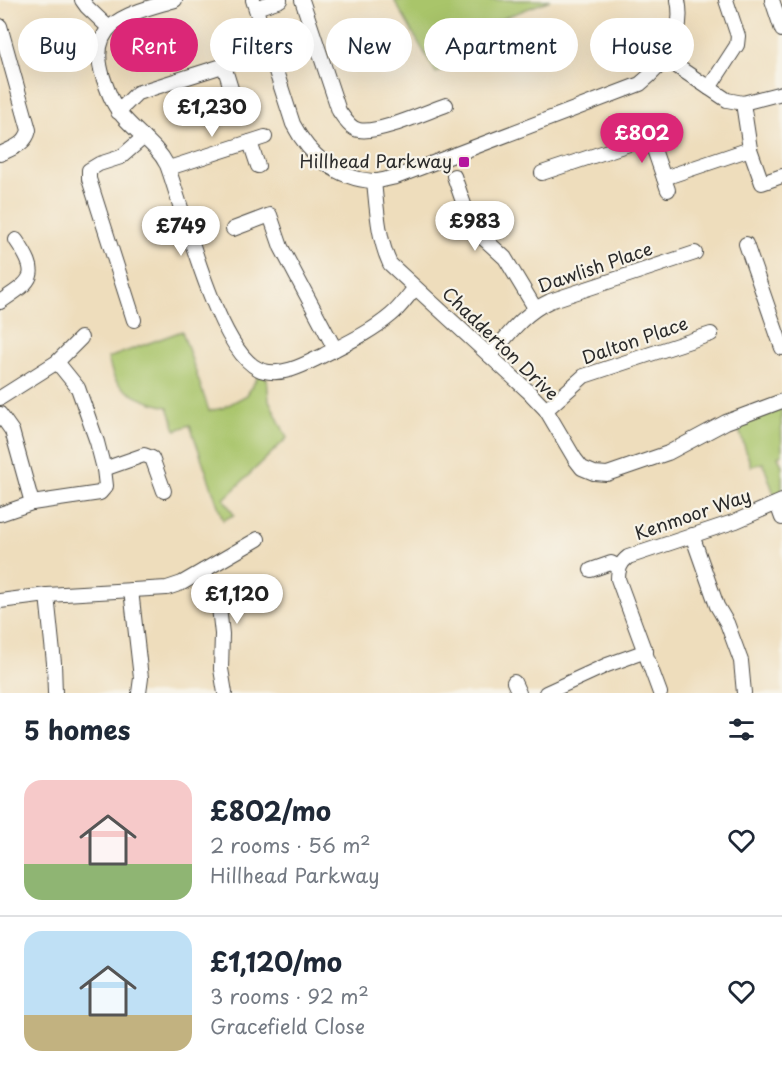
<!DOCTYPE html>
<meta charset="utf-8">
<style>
body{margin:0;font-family:"Playpen Sans",sans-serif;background:#f2f2f3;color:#1f2937;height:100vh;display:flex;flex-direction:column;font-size:22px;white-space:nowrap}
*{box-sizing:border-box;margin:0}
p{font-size:20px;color:#747a83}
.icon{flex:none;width:33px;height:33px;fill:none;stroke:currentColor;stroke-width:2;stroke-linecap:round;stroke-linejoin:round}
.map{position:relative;height:693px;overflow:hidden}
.sheet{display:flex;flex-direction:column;background:#fff;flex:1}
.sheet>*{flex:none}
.banner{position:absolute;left:18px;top:18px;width:747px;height:54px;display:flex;gap:12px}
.price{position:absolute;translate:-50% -51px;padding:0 14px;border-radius:21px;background:#fff;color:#222;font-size:20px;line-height:39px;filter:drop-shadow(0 2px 3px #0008)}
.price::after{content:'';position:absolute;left:50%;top:36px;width:18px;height:14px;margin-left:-9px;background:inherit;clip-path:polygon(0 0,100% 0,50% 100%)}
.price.on{background:#db2777;color:#fff}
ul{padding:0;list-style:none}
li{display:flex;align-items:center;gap:18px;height:150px;padding:0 24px}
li+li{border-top:2px solid #e0e1e3}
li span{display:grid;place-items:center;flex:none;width:168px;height:120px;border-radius:18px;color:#555}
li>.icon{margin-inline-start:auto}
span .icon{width:72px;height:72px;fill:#fffc;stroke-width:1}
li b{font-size:26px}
h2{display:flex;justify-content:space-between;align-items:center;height:72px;padding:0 24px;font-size:26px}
.chip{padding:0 21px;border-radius:27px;background:#fff;box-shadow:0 6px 24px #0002;font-size:21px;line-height:54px}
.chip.on{background:#db2777;color:#fff}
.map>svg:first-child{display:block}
.green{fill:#a9c56b;stroke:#6a784b;stroke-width:1.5}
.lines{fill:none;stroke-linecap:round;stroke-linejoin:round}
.minor-casing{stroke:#484641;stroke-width:16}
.minor{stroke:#fff;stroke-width:14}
.poi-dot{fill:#b5179e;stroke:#f7f3e8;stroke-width:2}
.labels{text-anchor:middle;stroke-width:4.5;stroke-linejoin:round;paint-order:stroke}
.poi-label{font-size:18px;fill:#2b2b2b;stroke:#f7f3e8;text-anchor:end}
.street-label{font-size:18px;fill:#2b2b2b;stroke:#f7f3e8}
</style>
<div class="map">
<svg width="782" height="693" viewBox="0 0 782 693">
<rect width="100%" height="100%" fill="#f7f3e8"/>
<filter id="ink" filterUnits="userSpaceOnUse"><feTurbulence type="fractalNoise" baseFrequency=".0167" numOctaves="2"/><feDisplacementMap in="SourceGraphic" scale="12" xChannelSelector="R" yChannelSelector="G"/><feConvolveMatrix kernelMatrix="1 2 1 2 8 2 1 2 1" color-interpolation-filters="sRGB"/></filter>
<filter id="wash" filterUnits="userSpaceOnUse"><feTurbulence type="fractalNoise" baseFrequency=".008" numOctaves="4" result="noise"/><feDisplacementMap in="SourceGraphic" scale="24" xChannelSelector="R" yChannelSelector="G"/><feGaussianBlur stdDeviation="1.35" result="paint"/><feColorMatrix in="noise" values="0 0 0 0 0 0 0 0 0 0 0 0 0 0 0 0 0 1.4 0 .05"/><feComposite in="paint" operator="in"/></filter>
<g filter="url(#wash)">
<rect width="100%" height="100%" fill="#eeddbc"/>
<g class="green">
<polygon points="394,0 550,0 493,22 486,31 493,49 436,73"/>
<path d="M182,331L209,411L223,408L247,395L258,376L267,378L269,400L287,438L224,499L234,515L223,520L190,425L176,430L168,407C149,403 129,396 116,381C112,375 110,365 108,358Z"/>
<polygon points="781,407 782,454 778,456 782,466 782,494 775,497 763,463 751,466 737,424"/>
</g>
</g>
<g filter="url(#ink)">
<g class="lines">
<g class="minor-casing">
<g id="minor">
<polyline points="82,0 87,7 109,28"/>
<path d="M175,0C133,13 85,20 103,77C109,95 114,108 127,121C141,136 158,147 167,165C183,207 219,361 264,371C285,376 305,364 324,355C347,343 371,332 391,315C400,308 407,297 415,288"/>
<path d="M253,0L293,124C309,155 337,179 373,181C380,182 389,178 396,177L640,84C666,63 685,35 678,0"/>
<path d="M302,0L339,111C344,118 350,129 359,130C378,134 426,112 446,105"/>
<polyline points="772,0 782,30"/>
<polyline points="256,8 280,0"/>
<path d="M0,26L29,130C26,144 13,148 0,154"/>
<polyline points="666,59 727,100 743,103 782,93"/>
<polyline points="224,66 233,95"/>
<polyline points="709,88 737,45 738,36 726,0"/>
<polyline points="743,103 750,149 762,183 782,176"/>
<polyline points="118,112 137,93 235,62"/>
<polyline points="647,129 668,190"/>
<polyline points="250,142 258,166"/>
<polyline points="169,168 265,137"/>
<polyline points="542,173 650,137"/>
<polyline points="454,176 468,216 481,236 505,258 535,308"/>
<polyline points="664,178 750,149"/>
<path d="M374,181C377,210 378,238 390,264L528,391L546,410L575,459L582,468L594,473L607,474L668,453L726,422L782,401"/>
<polyline points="233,229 270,215 281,247 335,349"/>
<polyline points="746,244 782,348"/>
<path d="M0,302C33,280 41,276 16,240"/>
<polyline points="134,320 89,179 89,170 99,164 121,157 144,137"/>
<path d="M490,356C509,334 524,313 550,301L695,253"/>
<polyline points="0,398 57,362 81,338"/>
<polyline points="546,410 584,376 711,334"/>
<polyline points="0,414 12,431 32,503"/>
<polyline points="104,469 144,455 152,458 164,491"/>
<polyline points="777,504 782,518"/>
<polyline points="0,514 32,503 100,493 106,486 104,469 97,442 78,388 57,362"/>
<polyline points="692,535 717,606 727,623 741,661 744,693"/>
<polyline points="591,570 611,563 619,567"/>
<polyline points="203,571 218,598 222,634 221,669 225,693"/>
<polyline points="131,590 141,678 139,693"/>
<polyline points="47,595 54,663 55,693"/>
<polyline points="0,601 47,595 167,588 182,583 258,539"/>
<polyline points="514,682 519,693"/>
<polyline points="546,693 607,665 646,651"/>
<path d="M660,693L618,579C618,570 620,563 628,557L736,521L782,501"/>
</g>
</g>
<use href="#minor" class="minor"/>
</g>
</g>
<rect class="poi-dot" x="458" y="156" width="12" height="12" rx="3"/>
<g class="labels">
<g class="poi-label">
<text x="452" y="168">Hillhead Parkway</text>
</g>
<g class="street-label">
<text transform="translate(595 268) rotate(-19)" y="6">Dawlish Place</text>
<text transform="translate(635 341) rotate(-19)" y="6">Dalton Place</text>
<text transform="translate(500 344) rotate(44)" y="6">Chadderton Drive</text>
<text transform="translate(693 515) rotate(-19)" y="6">Kenmoor Way</text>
</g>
</g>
</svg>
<b class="price" style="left:212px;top:138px">£1,230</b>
<b class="price on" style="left:642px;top:164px">£802</b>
<b class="price" style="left:475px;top:252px">£983</b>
<b class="price" style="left:181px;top:257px">£749</b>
<b class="price" style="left:237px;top:625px">£1,120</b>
<div class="banner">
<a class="chip">Buy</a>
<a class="chip on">Rent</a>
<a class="chip">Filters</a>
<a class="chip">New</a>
<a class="chip">Apartment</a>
<a class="chip">House</a>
</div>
</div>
<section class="sheet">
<h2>5 homes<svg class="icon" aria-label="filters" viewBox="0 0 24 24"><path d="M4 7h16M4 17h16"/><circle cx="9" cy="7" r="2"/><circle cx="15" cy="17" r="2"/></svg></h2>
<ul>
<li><span style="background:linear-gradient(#f6c9c9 70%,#8fb573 0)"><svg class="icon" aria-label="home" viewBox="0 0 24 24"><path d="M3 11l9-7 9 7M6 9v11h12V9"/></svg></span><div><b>£802/mo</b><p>2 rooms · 56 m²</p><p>Hillhead Parkway</p></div><svg class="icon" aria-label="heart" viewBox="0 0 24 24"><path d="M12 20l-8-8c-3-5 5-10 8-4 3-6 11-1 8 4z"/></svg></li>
<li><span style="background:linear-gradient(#bfe0f5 70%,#c2b280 0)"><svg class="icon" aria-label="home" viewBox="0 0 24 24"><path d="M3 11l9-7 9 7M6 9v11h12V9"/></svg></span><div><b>£1,120/mo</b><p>3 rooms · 92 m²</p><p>Gracefield Close</p></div><svg class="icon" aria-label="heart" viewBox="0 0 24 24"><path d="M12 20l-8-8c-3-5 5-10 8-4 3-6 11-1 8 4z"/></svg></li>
</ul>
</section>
